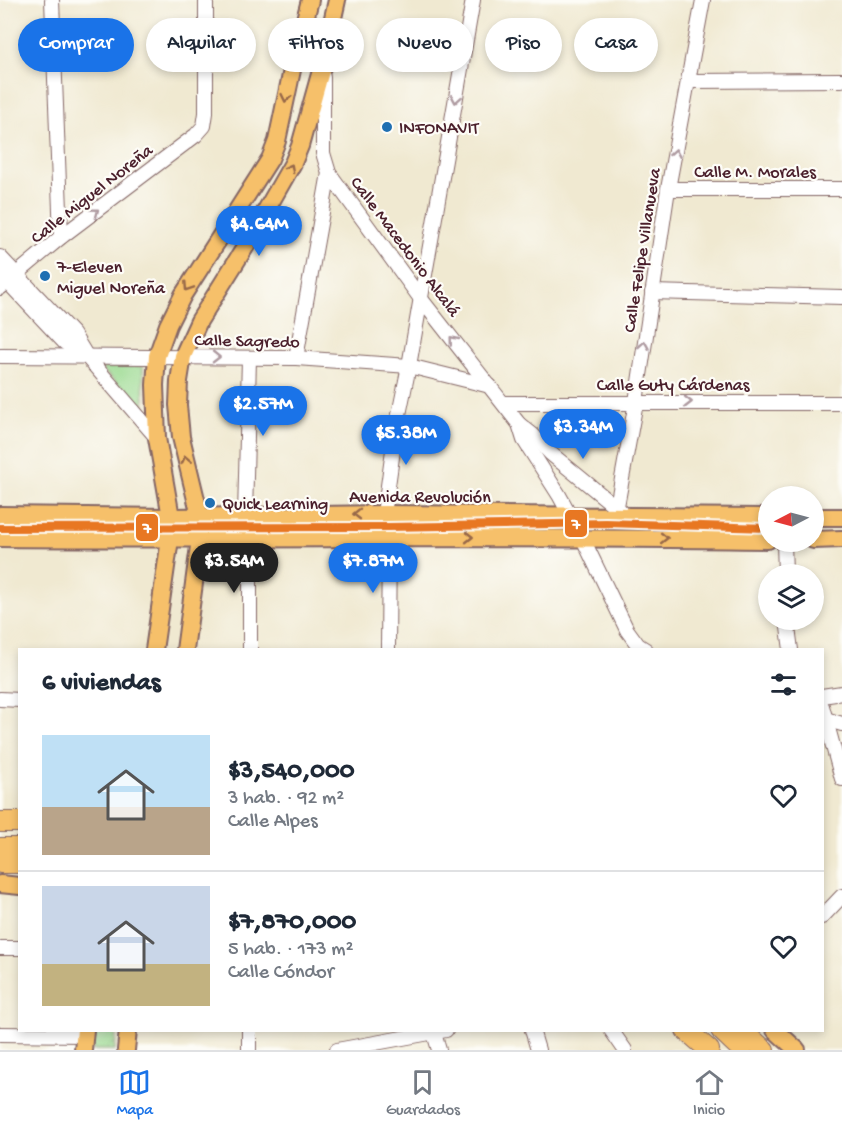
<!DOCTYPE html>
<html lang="es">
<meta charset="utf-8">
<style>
body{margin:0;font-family:"Gochi Hand",sans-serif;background:#f6f6f7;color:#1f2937;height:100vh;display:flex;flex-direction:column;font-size:22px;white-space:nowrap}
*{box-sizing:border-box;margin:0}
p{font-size:20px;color:#747a83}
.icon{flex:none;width:33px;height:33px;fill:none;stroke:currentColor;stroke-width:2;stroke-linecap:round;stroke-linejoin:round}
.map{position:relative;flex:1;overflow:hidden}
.sheet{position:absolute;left:18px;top:648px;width:806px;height:384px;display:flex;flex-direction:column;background:#fff;border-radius:0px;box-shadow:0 3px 9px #0003}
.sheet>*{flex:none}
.hud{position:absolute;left:18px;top:18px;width:807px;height:54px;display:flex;gap:12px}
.needle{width:39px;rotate:264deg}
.tools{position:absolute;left:758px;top:486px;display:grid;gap:12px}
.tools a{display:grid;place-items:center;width:66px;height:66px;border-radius:50%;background:#fff;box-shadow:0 3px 9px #0003;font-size:30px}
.price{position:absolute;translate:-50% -51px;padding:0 14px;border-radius:21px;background:#1a73e8;color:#fff;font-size:20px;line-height:39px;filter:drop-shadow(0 2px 3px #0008)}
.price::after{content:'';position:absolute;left:50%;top:36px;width:18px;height:14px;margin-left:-9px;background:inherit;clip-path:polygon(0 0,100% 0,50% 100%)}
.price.on{background:#222;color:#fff}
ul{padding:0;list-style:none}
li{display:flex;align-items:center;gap:18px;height:150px;padding:0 24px}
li+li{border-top:2px solid #e0e1e3}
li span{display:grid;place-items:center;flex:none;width:168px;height:120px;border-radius:0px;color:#555}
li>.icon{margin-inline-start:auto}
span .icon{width:72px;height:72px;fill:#fffc;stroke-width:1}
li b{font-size:26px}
h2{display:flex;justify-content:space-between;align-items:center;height:72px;padding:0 24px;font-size:26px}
.pill{padding:0 21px;border-radius:27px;background:#fff;box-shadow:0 3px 9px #0003;font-size:21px;line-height:54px}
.pill.on{background:#1a73e8;color:#fff}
.tab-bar{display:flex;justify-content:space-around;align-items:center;height:84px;border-top:2px solid #e0e1e3;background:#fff;font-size:16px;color:#747a83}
.tab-bar a{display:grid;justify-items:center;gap:3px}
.tab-bar .on{color:#1a73e8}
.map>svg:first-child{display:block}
.park{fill:url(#park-crowns);stroke:#727c5d;stroke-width:1.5}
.garden{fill:#99d98f;stroke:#727c5d;stroke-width:1.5}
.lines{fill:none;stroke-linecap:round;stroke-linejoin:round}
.minor-casing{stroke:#846665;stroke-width:16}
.major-casing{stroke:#846665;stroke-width:20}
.highway-casing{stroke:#846665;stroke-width:22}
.minor{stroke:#fff;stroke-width:14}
.major{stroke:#f6c06b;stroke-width:16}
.highway{stroke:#f6c06b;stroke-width:20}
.metro-1-casing{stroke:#fdfcf7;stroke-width:12}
.metro-1{stroke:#e87722;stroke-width:8}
.oneway{stroke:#976748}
.oneway2{stroke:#ae9aa0}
.poi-dot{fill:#1f6fb2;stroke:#fdfcf7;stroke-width:2}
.labels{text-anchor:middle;stroke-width:4.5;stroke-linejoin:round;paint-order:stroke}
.poi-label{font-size:18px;fill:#4a1f2b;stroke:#fdfcf7;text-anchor:start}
.street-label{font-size:18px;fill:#4a1f2b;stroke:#fdfcf7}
.line-badge{stroke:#fdfcf7;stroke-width:2}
.badge-label{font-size:16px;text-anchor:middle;font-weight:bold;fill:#fff}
</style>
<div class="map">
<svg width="842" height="1050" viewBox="0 0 842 1050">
<defs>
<pattern id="park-crowns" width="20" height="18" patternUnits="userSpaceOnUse" patternTransform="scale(1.5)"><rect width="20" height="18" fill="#99d98f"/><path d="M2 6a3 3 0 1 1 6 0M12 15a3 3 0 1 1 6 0" fill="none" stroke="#85ba7c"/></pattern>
</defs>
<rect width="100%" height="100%" fill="#fdfcf7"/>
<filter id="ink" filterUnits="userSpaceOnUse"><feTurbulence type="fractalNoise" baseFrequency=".0167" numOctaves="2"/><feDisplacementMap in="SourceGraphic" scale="12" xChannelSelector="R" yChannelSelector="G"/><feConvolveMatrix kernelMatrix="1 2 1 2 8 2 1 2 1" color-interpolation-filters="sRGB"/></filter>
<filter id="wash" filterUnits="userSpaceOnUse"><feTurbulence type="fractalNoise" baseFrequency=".008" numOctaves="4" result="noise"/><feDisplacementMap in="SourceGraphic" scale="24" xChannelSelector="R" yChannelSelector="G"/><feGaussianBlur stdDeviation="1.35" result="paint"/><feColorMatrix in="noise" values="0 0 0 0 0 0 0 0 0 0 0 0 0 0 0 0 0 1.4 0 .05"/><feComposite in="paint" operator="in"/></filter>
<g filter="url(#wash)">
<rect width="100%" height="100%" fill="#f0e9d1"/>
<polygon class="park" points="95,1031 116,1031 115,1050 92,1050"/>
<polygon class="garden" points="143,366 144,409 100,368"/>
</g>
<g filter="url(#ink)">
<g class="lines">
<g class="minor-casing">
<g id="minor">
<polyline points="52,0 61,237"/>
<polyline points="323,77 323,153 329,173 421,299 519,424 524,440 559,495 582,537 627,630 638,645 646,650"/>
<polyline points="688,81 842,80"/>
<polyline points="668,189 842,189"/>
<polyline points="0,257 73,334 87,357 157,438"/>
<polyline points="0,274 64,342 83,354"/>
<polyline points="0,288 61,237 196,135 204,126 206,113 206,0"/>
<polyline points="652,292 842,297"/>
<polyline points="0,356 296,358 409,366 490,386"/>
<polyline points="296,358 329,173"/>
<polyline points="504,403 842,403"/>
<polyline points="519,424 533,435 550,453 622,512"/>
<polyline points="617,506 636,402 668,189 703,0"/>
<polyline points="384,514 396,429 409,366 473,0"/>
<polyline points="245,515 249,358"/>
<polyline points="250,539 250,650"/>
<polyline points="784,542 785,574"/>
<polyline points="787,620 791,650"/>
<polyline points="388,650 389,538"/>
<polyline points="822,696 842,693"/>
<polyline points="0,699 20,700"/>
<polyline points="822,706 842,779"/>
<polyline points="822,718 842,724"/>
<polyline points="822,917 842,896"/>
<polyline points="0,948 20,948"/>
<polyline points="249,1030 249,1050"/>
<polyline points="433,1030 439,1050"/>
<polyline points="532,1030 538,1050"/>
<polyline points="611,1030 625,1050"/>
<polyline points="0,1034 84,1035"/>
<polyline points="337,1050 446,1030"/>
</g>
</g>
<g class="major-casing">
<g id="major">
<polyline points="0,515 171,517 384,514 768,517"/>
<polyline points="813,517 842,517"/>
<path d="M0,538C256,540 512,536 768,540"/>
<polyline points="813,540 842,539"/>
<polyline points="154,650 170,539 171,517 157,438 155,385 157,356 168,325 183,295 270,159 277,141 292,70 310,0"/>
<polyline points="185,650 200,539 200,516 181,437 178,405 179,381 183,356 199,321 244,249 293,163 300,146 322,67 337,0"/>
<polyline points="0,884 20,886"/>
<polyline points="775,1030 797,1050"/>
<polyline points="83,1050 85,1030"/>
<polyline points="126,1050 128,1030"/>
</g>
</g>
<g class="highway-casing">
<g id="highway">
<polyline points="0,822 20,822"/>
<polyline points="0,848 20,848"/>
<polyline points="0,863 20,863"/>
<polyline points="686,1030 709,1050"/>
<polyline points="721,1030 742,1050"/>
<polyline points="742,1030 764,1050"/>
</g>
</g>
<use href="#minor" class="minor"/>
<use href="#major" class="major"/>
<use href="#highway" class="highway"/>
<g class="metro-1-casing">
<polyline id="metro-1" points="0,528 388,527 606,523 768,528"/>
</g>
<use href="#metro-1" class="metro-1"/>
</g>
<defs><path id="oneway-chevron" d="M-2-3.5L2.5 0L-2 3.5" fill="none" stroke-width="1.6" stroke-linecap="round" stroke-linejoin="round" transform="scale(1.5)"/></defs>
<g class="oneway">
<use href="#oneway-chevron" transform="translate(286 98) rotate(102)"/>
<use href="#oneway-chevron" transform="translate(290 168) rotate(-62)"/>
<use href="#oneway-chevron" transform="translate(188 287) rotate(123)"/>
<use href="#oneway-chevron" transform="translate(186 460) rotate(-102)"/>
<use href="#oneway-chevron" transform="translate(357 514) rotate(180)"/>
<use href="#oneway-chevron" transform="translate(469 537)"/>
<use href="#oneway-chevron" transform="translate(664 538) rotate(1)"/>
</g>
<g class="oneway2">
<use href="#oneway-chevron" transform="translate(456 99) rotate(100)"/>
<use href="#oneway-chevron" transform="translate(675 153) rotate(-80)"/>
<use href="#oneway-chevron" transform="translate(95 212) rotate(-37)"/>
<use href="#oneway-chevron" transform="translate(453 340) rotate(-129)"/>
<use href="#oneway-chevron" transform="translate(644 345) rotate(-81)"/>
<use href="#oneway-chevron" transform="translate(216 357) rotate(1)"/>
<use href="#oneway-chevron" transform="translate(688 402)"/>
</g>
</g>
<g class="poi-dot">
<circle cx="387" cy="127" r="6"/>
<circle cx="45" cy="276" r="6"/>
<circle cx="210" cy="503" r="6"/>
</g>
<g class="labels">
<g class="poi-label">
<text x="399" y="133">INFONAVIT</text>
<text x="57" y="272">7-Eleven<tspan x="57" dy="21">Miguel Noreña</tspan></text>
<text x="222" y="509">Quick Learning</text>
</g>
<g class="street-label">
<text x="755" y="177">Calle M. Morales</text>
<text transform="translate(91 193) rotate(-38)" y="6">Calle Miguel Noreña</text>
<text transform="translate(406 246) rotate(53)" y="6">Calle Macedonio Alcalá</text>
<text transform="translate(641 250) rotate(-81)" y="6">Calle Felipe Villanueva</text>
<text transform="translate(247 340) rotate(1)" y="6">Calle Sagredo</text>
<text x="673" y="390">Calle Guty Cárdenas</text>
<text x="420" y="502">Avenida Revolución</text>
</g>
</g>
<g class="line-badge">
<rect x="564" y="509" width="24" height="29" rx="6" fill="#e87722"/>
<rect x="135" y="513" width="24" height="29" rx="6" fill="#e87722"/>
</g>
<g class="badge-label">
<text x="576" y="529">7</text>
<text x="147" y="533">7</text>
</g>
</svg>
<div class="tools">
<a><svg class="needle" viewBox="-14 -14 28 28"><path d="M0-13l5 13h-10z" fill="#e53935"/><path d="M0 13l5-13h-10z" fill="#747a83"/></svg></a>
<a><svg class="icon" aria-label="layers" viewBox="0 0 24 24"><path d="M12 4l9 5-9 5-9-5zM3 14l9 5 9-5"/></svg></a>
</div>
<b class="price" style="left:259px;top:257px">$4.64M</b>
<b class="price" style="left:263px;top:437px">$2.57M</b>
<b class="price" style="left:583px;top:460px">$3.34M</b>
<b class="price" style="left:406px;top:466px">$5.38M</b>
<b class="price on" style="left:234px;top:594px">$3.54M</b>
<b class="price" style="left:373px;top:594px">$7.87M</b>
<div class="hud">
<a class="pill on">Comprar</a>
<a class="pill">Alquilar</a>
<a class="pill">Filtros</a>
<a class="pill">Nuevo</a>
<a class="pill">Piso</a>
<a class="pill">Casa</a>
</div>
<section class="sheet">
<h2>6 viviendas<svg class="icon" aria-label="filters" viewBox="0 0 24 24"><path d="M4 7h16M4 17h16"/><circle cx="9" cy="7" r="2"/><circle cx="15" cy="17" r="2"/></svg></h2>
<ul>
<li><span style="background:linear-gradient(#bfe0f5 60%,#b9a48a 0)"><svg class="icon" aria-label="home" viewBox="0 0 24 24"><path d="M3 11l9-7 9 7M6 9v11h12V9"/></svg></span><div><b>$3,540,000</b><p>3 hab. · 92 m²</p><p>Calle Alpes</p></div><svg class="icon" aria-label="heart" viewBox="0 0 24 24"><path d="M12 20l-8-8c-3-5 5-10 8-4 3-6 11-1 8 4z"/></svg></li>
<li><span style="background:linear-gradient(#c9d6e8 65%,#c2b280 0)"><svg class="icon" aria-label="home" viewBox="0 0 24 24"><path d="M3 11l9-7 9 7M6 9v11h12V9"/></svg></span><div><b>$7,870,000</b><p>5 hab. · 173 m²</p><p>Calle Cóndor</p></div><svg class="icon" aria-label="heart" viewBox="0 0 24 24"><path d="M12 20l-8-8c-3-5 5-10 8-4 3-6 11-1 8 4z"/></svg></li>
</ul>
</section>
</div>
<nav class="tab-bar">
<a class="on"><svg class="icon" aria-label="map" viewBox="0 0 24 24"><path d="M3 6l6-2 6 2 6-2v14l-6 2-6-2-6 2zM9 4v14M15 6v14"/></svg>Mapa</a>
<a><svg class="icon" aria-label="saved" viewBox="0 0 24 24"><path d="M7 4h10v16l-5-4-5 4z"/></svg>Guardados</a>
<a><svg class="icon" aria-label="home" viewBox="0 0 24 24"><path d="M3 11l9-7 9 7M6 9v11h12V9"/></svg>Inicio</a>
</nav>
